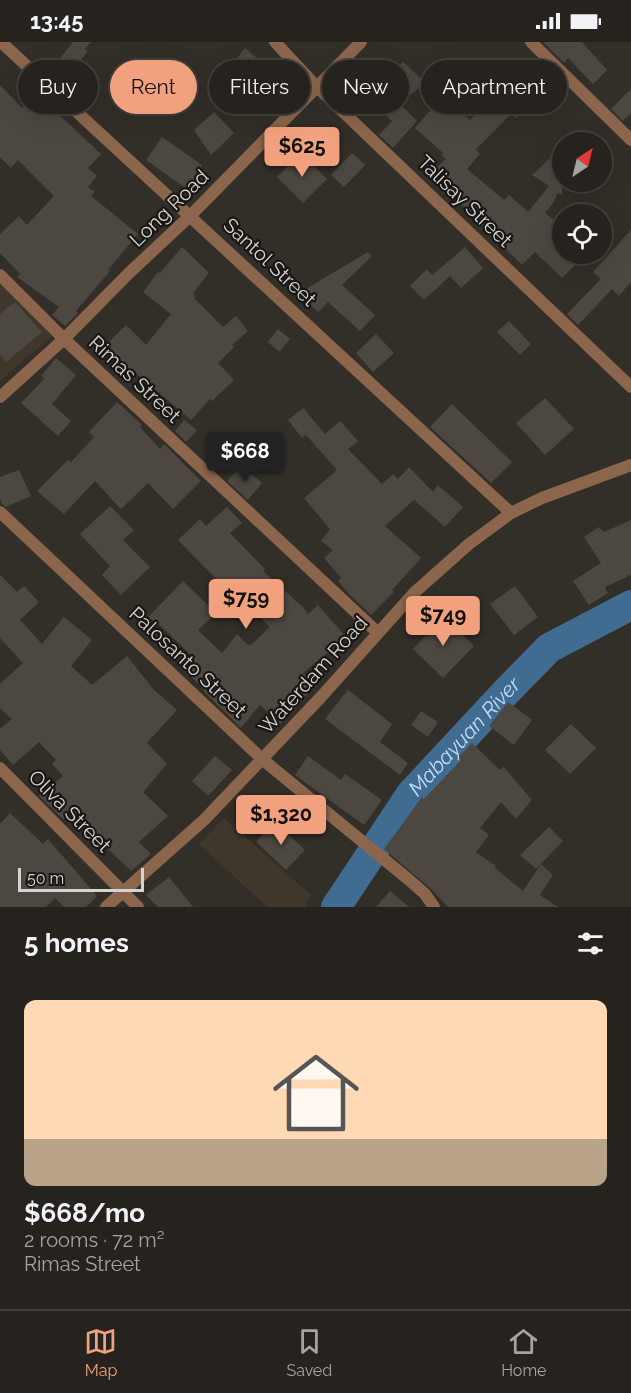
<!DOCTYPE html>
<meta charset="utf-8">
<style>
body{margin:0;font-family:Raleway,sans-serif;background:#2e2a27;color:#f1f3f6;height:100vh;display:flex;flex-direction:column;font-size:22px;white-space:nowrap}
*{box-sizing:border-box;margin:0}
p{font-size:20px;color:#a4a4a4}
.icon{flex:none;width:33px;height:33px;fill:none;stroke:currentColor;stroke-width:2;stroke-linecap:round;stroke-linejoin:round}
.map{position:relative;height:865px;overflow:hidden}
.details{display:flex;flex-direction:column;background:#26221e;flex:1}
.details>*{flex:none}
.banner{position:absolute;left:18px;top:18px;width:596px;height:54px;display:flex;gap:12px}
.needle{width:39px;rotate:35deg}
.tools{position:absolute;left:552px;top:90px;display:grid;gap:12px}
.tools a{display:grid;place-items:center;width:60px;height:60px;border-radius:50%;background:#26221e;box-shadow:0 6px 24px #0002,0 0 0 2px #423f3c;font-size:30px}
.scale{position:absolute;left:18px;bottom:15px;width:126px;box-sizing:border-box;padding-left:6px;border:3px solid #d6d4d0;border-top:0;font-size:16px;line-height:21px;white-space:nowrap;color:#d6d4d0;-webkit-text-stroke:4px #191714;paint-order:stroke}
.price{position:absolute;translate:-50% -51px;padding:0 14px;border-radius:6px;background:#f2a17e;color:#111;font-size:20px;line-height:39px;filter:drop-shadow(0 2px 3px #0008)}
.price::after{content:'';position:absolute;left:50%;top:36px;width:18px;height:14px;margin-left:-9px;background:inherit;clip-path:polygon(0 0,100% 0,50% 100%)}
.price.selected{background:#222;color:#fff}
ul{padding:0;list-style:none}
li{display:grid;align-content:center;gap:12px;height:318px;padding:0 24px}
li span{display:grid;place-items:center;height:186px;border-radius:12px;color:#555}
li>.icon{margin-inline-start:auto}
span .icon{width:108px;height:108px;fill:#fffc;stroke-width:1}
li b{font-size:26px}
h2{display:flex;justify-content:space-between;align-items:center;height:72px;padding:0 24px;font-size:26px}
.chip{padding:0 21px;border-radius:27px;background:#26221e;box-shadow:0 6px 24px #0002,0 0 0 2px #423f3c;font-size:21px;line-height:54px}
.chip.selected{background:#f2a17e;color:#111}
.status{display:flex;justify-content:space-between;align-items:center;height:42px;padding:0 30px;background:#26221e;direction:ltr}
.status svg{height:16px;fill:currentColor}
.tabs{display:flex;justify-content:space-around;align-items:center;height:84px;border-top:2px solid #423f3c;background:#26221e;font-size:16px;color:#a4a4a4}
.tabs a{display:grid;justify-items:center;gap:3px}
.tabs .selected{color:#f2a17e}
.map>svg:first-child{display:block}
.built{fill:#40372c}
.lines{fill:none;stroke-linecap:round;stroke-linejoin:round}
.river{stroke:#406c92;stroke-width:30}
.building{fill:#4c4741}
.minor{stroke:#8c664c;stroke-width:12}
.tertiary{stroke:#8c664c;stroke-width:12}
.labels{text-anchor:middle;stroke-width:4.5;stroke-linejoin:round;paint-order:stroke}
.street-label{font-size:20px;fill:#d6d4d0;stroke:#191714}
.water-label{font-size:21px;font-style:italic;fill:#c3ddf5;stroke:#191714}
</style>
<div class="status"><b>13:45</b><svg viewBox="0 0 49 12"><path d="M0 12V9h3v3zM5 12V6h3v6zM10 12V3h3v9zM15 12V0h3v12zM26 1h20v11H26zM47 4h2v5h-2z"/></svg></div>
<div class="map">
<svg width="631" height="865" viewBox="0 0 631 865">
<rect width="100%" height="100%" fill="#322e28"/>
<g class="built">
<polygon points="0,241 52,294 0,339"/>
<polygon points="224,776 311,853 305,865 267,865 199,802"/>
</g>
<g class="lines">
<path class="river" id="s1" d="M336,865L411,752L505,651L549,606L631,563"/>
</g>
<g class="building">
<polygon points="73,0 91,0 85,7 88,9 76,24 86,33 74,48 51,27"/>
<polygon points="543,0 582,0 607,28 593,42 568,16 564,21"/>
<polygon points="245,6 280,36 262,58 227,29"/>
<polygon points="403,20 426,41 399,61 417,79 393,106 379,93 392,79 372,60 362,72 338,48 350,35 369,52"/>
<polygon points="510,29 537,54 516,76 511,72 476,107 480,112 467,127 504,158 509,153 528,170 549,144 532,133 550,116 562,125 562,140 566,140 562,145 562,153 558,151 554,158 555,159 545,171 562,184 554,196 562,204 562,212 570,212 578,220 562,236 535,210 522,223 480,182 482,180 445,149 443,151 428,133 446,117 441,113 443,111 415,86 442,55 470,78 493,54 489,51"/>
<polygon points="0,43 22,66 35,50 101,112 88,126 97,134 88,145 95,150 91,154 138,192 108,228 110,229 76,269 78,271 65,284 52,273 59,265 17,235 20,232 0,211 0,192 19,174 27,183 54,154 18,118 11,126 0,115"/>
<polygon points="631,47 631,71 623,79 611,67"/>
<polygon points="214,70 234,91 211,113 194,88"/>
<polygon points="162,95 202,123 191,150 146,118"/>
<polygon points="301,111 327,137 303,161 277,135"/>
<polygon points="352,111 365,123 344,145 331,133"/>
<polygon points="631,188 631,240 619,254 612,247 578,283 567,272 601,237 593,230"/>
<polygon points="182,205 209,231 193,251 195,254 194,256 223,285 236,274 248,289 232,303 234,305 218,321 234,338 212,359 210,357 191,378 132,328 129,331 104,305 126,283 146,303 171,272 143,250 158,230 160,231"/>
<polygon points="465,205 483,226 461,246 450,234 424,258 410,244 427,227 432,233"/>
<polygon points="368,210 372,214 342,243 375,273 360,289 328,260 318,270 299,251"/>
<polygon points="15,260 42,290 6,320 0,313 0,272"/>
<polygon points="509,279 531,302 520,313 497,290"/>
<polygon points="278,287 290,297 279,310 268,300"/>
<polygon points="376,292 394,311 373,330 356,311"/>
<polygon points="56,316 76,333 52,362 71,379 58,394 21,361 44,337 41,334"/>
<polygon points="545,356 574,387 545,413 516,381"/>
<polygon points="117,360 142,383 140,385 160,407 164,402 201,439 173,467 148,441 121,467 95,439 64,472 37,449 68,418 71,420 94,395 89,390"/>
<polygon points="452,362 512,420 491,441 430,385"/>
<polygon points="303,366 325,392 340,379 358,399 348,407 382,442 393,432 398,437 409,425 433,450 438,443 463,465 445,485 414,458 385,484 421,516 392,548 394,550 371,573 349,552 338,539 341,536 324,516 333,508 321,499 330,487 304,456 337,428 306,393 302,396 288,378"/>
<polygon points="184,378 197,388 186,400 175,389"/>
<polygon points="242,425 262,441 248,458 227,439 236,429 238,430"/>
<polygon points="19,428 31,454 6,465 2,462 0,456 0,435"/>
<polygon points="110,464 134,488 123,498 150,525 121,553 102,533 110,524 80,492"/>
<polygon points="227,465 242,481 230,491 265,527 263,529 304,566 308,572 318,563 346,595 303,631 316,643 280,682 260,663 241,686 204,650 205,649 184,627 194,616 162,585 148,575 183,539 216,571 198,588 222,611 237,592 247,602 251,603 270,585 237,554 235,556 178,498 200,477 206,484"/>
<polygon points="631,478 631,533 605,545 608,551 589,563 573,539 601,521 584,495 599,485 604,490"/>
<polygon points="0,533 17,550 24,544 39,560 20,578 42,602 64,575 92,598 71,624 92,643 127,614 154,648 177,668 147,701 167,722 143,750 168,774 139,800 151,812 131,829 70,771 63,777 39,754 63,734 52,722 56,718 39,700 13,723 0,708 0,687 12,677 0,666 0,642 23,621 0,596"/>
<polygon points="515,544 538,575 514,593 490,562"/>
<polygon points="443,575 474,604 443,636 413,607"/>
<polygon points="348,648 392,682 380,700 408,721 400,733 325,677"/>
<polygon points="508,660 532,678 514,703 489,684"/>
<polygon points="421,669 438,680 428,695 411,683"/>
<polygon points="571,682 596,706 570,732 545,708"/>
<polygon points="472,701 500,728 504,725 532,758 516,777 501,760 480,786 489,793 476,810 496,824 495,826 523,849 541,822 553,833 540,853 558,865 448,865 430,846 384,807 422,755 424,757 461,718 458,715"/>
<polygon points="215,714 232,728 208,754 192,739"/>
<polygon points="308,714 341,738 345,732 382,758 364,783 295,733"/>
<polygon points="10,771 43,802 48,797 97,854 86,865 64,865 55,856 46,865 0,865 0,782"/>
<polygon points="275,780 305,808 286,828 256,800"/>
<polygon points="549,785 563,799 536,827 520,813"/>
<polygon points="169,835 193,865 158,865 146,853"/>
<polygon points="390,849 409,865 376,865"/>
</g>
<g class="lines">
<g class="minor">
<polyline points="1,0 511,471"/>
<polyline points="275,0 317,45 631,345"/>
<polyline points="531,0 631,98"/>
<polyline points="0,233 64,297 377,590"/>
<polyline points="0,470 262,717 408,837 425,852 434,865"/>
<polyline points="0,726 138,865"/>
</g>
<g class="tertiary">
<polyline points="0,355 64,297 128,232 191,173 361,0"/>
<polyline points="106,865 204,778 321,655 415,550 469,502 511,471 542,456 631,423"/>
</g>
</g>
<g class="labels">
<g class="street-label">
<text transform="translate(465 159) rotate(44)" y="7">Talisay Street</text>
<text transform="translate(169 166) rotate(-44)" y="7">Long Road</text>
<text transform="translate(270 220) rotate(43)" y="7">Santol Street</text>
<text transform="translate(135 337) rotate(43)" y="7">Rimas Street</text>
<text transform="translate(188 620) rotate(43)" y="7">Palosanto Street</text>
<text transform="translate(313 633) rotate(-48)" y="7">Waterdam Road</text>
<text transform="translate(70 769) rotate(45)" y="7">Oliva Street</text>
</g>
<g class="water-label">
<text dy="7" stroke="none"><textPath href="#s1" startOffset="214">Mabayuan River</textPath></text>
</g>
</g>
</svg>
<div class="tools">
<a><svg class="needle" viewBox="-14 -14 28 28"><path d="M0-13l5 13h-10z" fill="#e53935"/><path d="M0 13l5-13h-10z" fill="#a4a4a4"/></svg></a>
<a><svg class="icon" aria-label="locate" viewBox="0 0 24 24"><circle cx="12" cy="12" r="6"/><path d="M12 2v4M12 18v4M2 12h4M18 12h4"/></svg></a>
</div>
<div class="scale">50 m</div>
<b class="price" style="left:302px;top:136px">$625</b>
<b class="price selected" style="left:245px;top:441px">$668</b>
<b class="price" style="left:246px;top:588px">$759</b>
<b class="price" style="left:443px;top:605px">$749</b>
<b class="price" style="left:281px;top:804px">$1,320</b>
<div class="banner">
<a class="chip">Buy</a>
<a class="chip selected">Rent</a>
<a class="chip">Filters</a>
<a class="chip">New</a>
<a class="chip">Apartment</a>
</div>
</div>
<section class="details">
<h2>5 homes<svg class="icon" aria-label="filters" viewBox="0 0 24 24"><path d="M4 7h16M4 17h16"/><circle cx="9" cy="7" r="2"/><circle cx="15" cy="17" r="2"/></svg></h2>
<ul>
<li><span style="background:linear-gradient(#ffd9b3 75%,#b9a48a 0)"><svg class="icon" aria-label="home" viewBox="0 0 24 24"><path d="M3 11l9-7 9 7M6 9v11h12V9"/></svg></span><div><b>$668/mo</b><p>2 rooms · 72 m²</p><p>Rimas Street</p></div></li>
</ul>
</section>
<nav class="tabs">
<a class="selected"><svg class="icon" aria-label="map" viewBox="0 0 24 24"><path d="M3 6l6-2 6 2 6-2v14l-6 2-6-2-6 2zM9 4v14M15 6v14"/></svg>Map</a>
<a><svg class="icon" aria-label="saved" viewBox="0 0 24 24"><path d="M7 4h10v16l-5-4-5 4z"/></svg>Saved</a>
<a><svg class="icon" aria-label="home" viewBox="0 0 24 24"><path d="M3 11l9-7 9 7M6 9v11h12V9"/></svg>Home</a>
</nav>
